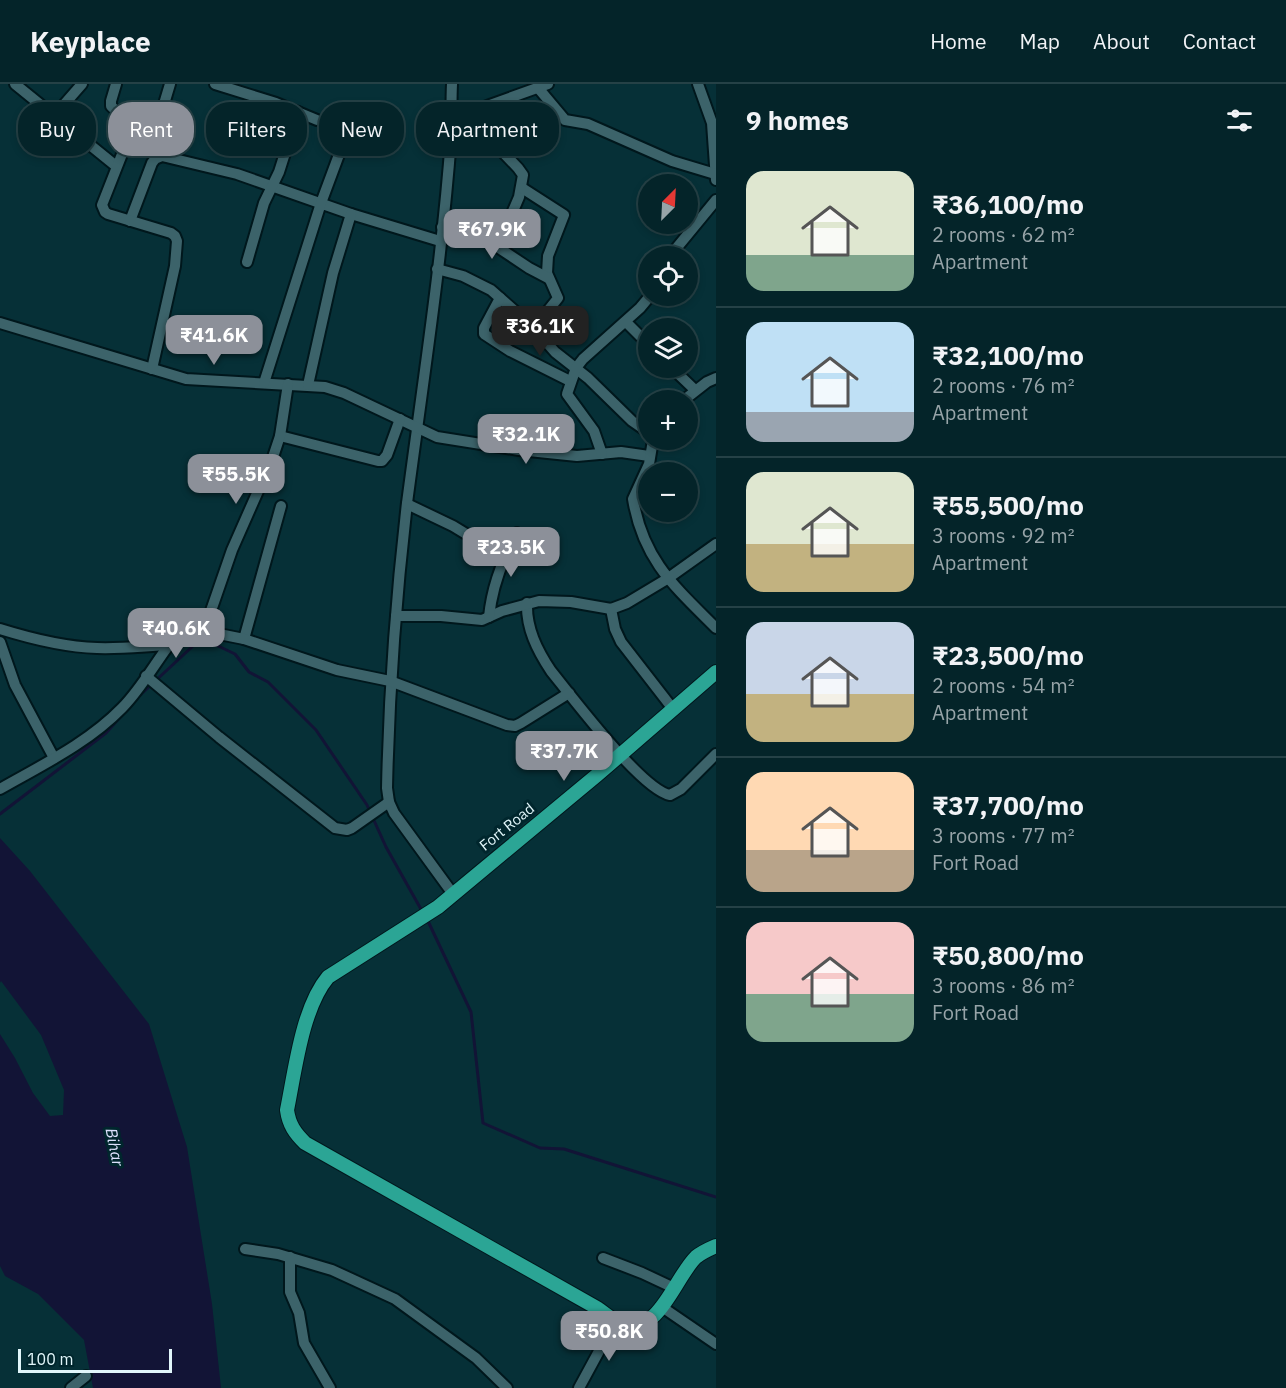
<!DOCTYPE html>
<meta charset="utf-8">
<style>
body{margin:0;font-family:"IBM Plex Sans",sans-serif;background:#123035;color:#f1f3f6;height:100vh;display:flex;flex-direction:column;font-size:22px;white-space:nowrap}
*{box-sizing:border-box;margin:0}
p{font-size:20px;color:#97a4a8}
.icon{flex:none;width:33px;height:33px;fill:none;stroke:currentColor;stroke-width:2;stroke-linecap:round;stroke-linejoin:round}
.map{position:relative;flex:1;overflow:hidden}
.drawer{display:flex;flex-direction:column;background:#042429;width:570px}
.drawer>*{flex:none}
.top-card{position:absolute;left:18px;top:18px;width:570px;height:54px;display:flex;gap:12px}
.needle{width:39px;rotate:24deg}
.buttons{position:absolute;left:638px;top:90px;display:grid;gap:12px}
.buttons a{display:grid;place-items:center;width:60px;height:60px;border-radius:50%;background:#042429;box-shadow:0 3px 9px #0003,0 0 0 2px #254146;font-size:30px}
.scale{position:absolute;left:18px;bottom:15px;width:154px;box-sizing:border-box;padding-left:6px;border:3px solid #e1f6fa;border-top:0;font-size:16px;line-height:21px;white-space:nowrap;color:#e1f6fa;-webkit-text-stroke:4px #00262d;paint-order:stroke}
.price{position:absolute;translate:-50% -51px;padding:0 14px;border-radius:12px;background:#8c9099;color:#fff;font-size:20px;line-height:39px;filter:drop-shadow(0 2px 3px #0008)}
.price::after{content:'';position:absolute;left:50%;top:36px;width:18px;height:14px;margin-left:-9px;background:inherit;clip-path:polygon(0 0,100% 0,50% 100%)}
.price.active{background:#222;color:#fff}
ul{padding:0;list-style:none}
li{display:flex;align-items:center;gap:18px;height:150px;padding:0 30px}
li+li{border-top:2px solid #254146}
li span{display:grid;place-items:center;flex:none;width:168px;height:120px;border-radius:18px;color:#555}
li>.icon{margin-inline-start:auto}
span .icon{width:72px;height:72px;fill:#fffc;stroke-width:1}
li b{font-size:26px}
h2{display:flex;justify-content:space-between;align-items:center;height:72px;padding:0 30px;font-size:26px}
.chip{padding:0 21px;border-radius:24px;background:#042429;box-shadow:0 3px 9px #0003,0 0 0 2px #254146;font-size:21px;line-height:54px}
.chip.active{background:#8c9099;color:#fff}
header{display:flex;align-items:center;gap:36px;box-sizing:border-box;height:84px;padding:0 30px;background:#042429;border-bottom:2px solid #254146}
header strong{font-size:28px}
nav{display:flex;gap:33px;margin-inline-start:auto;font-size:21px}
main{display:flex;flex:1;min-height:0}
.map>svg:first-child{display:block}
.water{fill:#121436}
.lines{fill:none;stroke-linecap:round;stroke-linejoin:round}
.stream{stroke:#121436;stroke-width:3}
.minor-casing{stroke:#00171c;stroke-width:14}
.major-casing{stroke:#00171c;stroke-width:16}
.minor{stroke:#3c636a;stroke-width:10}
.major{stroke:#2ba595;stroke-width:14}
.labels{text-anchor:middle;stroke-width:6;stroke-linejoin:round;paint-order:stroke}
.street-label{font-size:15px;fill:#e1f6fa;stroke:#00262d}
.water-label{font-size:16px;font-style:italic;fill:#dbe0fc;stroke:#00262d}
</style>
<header>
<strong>Keyplace</strong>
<nav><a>Home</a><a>Map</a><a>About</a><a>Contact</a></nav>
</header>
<main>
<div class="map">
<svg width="716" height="1304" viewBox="0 0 716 1304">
<rect width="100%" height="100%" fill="#063037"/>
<polygon class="water" points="0,754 30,787 149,940 187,1063 212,1220 221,1304 93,1304 84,1256 38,1210 5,1192 0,1182 0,950 15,974 33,1009 50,1032 63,1031 64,1006 41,951 1,897 0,899"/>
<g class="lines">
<g class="stream">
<polyline points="137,614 194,561 214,560 235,570 249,588 268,598 316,646 367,721 386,763 422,827"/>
<polyline points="0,730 106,649 123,630"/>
<polyline points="427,835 471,928 483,1039 540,1064 564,1065 716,1113"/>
</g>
<g class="minor-casing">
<g id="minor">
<polyline points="15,0 116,82"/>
<polyline points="116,0 111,17 111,22 128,38 135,56"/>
<polyline points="215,0 276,19 317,36"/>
<path d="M452,0C451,18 452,36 451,54C442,176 423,298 407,419C396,514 389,609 387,704L389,718L394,729L453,810"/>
<polyline points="698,0 712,39 716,96"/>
<polyline points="539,5 565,36 588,40 672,77 715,90"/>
<polyline points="487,23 494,59 518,84 523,91 519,113 507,141"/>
<polyline points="54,32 82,0"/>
<polyline points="451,35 548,0"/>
<polyline points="522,104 564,131 548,172 547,189 558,214 534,244"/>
<polyline points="130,137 152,79 155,75 162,72 237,90 351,130 440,157"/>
<polyline points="442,143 484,154 529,184 548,194"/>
<polyline points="670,172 716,116"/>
<polyline points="247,178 264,119 279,88 298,28"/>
<polyline points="437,185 463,192 491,206 534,244 555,268 588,294 632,337 648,348"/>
<polyline points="500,214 484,244 484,250 510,267 570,297"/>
<polyline points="626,238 648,260"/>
<polyline points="0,239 186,295 325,303 344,309 437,353 519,366 577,372 621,368 649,372"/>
<polyline points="672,284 695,306"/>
<polyline points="152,285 175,182 177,157 175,152 171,149 108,130 105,128 102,121 124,65 135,56 155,50 170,0"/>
<polyline points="264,299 321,119 350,41"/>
<polyline points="308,301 333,189 351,130"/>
<polyline points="684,316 707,298 716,294"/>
<polyline points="280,352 378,377 382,377 387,371 400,335"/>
<path d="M653,356L649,380L633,415C643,476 675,503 716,544"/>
<polyline points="602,370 594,347 567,310 576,284 583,275 640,224 650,212"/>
<polyline points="407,420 453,442 504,473"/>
<path d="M527,519C526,544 537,566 551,587C572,613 642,706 670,711L681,705L716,670"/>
<polyline points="611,525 615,545 621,558 673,625"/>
<polyline points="396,532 441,532 482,536 502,527 539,517 571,518 611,525 627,519 667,495 716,460"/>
<path d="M489,533C492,502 502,476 517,449"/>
<path d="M0,545C32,555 64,563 97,564C121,565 145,562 169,561"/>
<polyline points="204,547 232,466 273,373 280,352 288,300"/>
<polyline points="244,555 281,422"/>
<polyline points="0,558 15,601 54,674"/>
<polyline points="146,592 219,653 335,744 347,746 352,744 389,718"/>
<path d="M0,705C42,681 88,659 122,624C140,606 154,581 169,561L178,554L204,547L244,555L337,586L390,597L507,641L515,642L521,639L569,609"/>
<polyline points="245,1165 278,1170 332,1186 395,1215 476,1274 507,1304"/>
<polyline points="290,1173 290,1208 299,1229 304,1259 330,1304"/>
<polyline points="603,1174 642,1189 674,1204"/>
<polyline points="662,1223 716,1260"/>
<polyline points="71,1304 86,1292"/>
<polyline points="579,1304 605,1256 618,1239"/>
</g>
</g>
<g class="major-casing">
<path id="major" d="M716,588L597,691L438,823L328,893C302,924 295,987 287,1026C289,1041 295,1049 305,1059L597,1224C606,1230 615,1239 625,1241C659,1250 676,1192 696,1173C702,1168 709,1165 716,1162"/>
</g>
<use href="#minor" class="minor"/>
<use href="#major" class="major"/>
</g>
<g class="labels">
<g class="street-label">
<text transform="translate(507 743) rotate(-39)" y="5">Fort Road</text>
</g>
<g class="water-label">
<text transform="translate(115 1063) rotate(79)" y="6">Bihar</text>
</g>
</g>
</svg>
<div class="buttons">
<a><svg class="needle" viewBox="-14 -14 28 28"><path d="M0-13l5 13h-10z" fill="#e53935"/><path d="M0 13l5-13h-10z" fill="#97a4a8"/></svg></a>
<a><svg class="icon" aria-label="locate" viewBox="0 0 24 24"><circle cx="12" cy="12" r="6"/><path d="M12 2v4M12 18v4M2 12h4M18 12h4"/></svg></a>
<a><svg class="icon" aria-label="layers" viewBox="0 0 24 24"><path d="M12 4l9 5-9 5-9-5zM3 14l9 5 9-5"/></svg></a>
<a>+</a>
<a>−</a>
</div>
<div class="scale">100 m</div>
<b class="price" style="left:492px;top:176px">₹67.9K</b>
<b class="price active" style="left:540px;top:273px">₹36.1K</b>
<b class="price" style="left:214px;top:282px">₹41.6K</b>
<b class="price" style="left:526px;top:381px">₹32.1K</b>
<b class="price" style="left:236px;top:421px">₹55.5K</b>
<b class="price" style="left:511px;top:494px">₹23.5K</b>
<b class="price" style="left:176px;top:575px">₹40.6K</b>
<b class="price" style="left:564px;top:698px">₹37.7K</b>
<b class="price" style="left:609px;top:1278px">₹50.8K</b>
<div class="top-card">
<a class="chip">Buy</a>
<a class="chip active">Rent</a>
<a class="chip">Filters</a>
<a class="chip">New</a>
<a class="chip">Apartment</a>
</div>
</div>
<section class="drawer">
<h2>9 homes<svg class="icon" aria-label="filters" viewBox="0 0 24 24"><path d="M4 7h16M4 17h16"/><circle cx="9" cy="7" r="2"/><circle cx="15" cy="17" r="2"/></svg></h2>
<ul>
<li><span style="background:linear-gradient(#dfe7d0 70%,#7fa58c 0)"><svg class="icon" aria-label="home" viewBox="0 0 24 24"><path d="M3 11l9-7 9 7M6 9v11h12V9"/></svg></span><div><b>₹36,100/mo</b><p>2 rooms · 62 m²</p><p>Apartment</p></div></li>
<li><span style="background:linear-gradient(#bfe0f5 75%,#9aa5b1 0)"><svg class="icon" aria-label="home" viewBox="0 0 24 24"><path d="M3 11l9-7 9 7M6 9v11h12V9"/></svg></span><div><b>₹32,100/mo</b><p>2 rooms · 76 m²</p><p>Apartment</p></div></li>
<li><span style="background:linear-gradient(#dfe7d0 60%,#c2b280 0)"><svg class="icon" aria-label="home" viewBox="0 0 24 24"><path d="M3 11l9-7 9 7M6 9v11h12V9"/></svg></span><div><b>₹55,500/mo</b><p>3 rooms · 92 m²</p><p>Apartment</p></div></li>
<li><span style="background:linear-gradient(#c9d6e8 60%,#c2b280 0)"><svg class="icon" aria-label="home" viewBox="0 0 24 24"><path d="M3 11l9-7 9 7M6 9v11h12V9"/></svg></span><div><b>₹23,500/mo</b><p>2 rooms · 54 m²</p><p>Apartment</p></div></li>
<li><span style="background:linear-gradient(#ffd9b3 65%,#b9a48a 0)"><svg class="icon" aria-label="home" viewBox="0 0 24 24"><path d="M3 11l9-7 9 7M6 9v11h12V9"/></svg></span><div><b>₹37,700/mo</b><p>3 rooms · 77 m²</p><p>Fort Road</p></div></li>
<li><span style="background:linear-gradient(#f6c9c9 60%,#7fa58c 0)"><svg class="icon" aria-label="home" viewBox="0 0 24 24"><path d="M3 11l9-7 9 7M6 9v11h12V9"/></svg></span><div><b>₹50,800/mo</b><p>3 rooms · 86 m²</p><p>Fort Road</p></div></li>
</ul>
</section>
</main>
